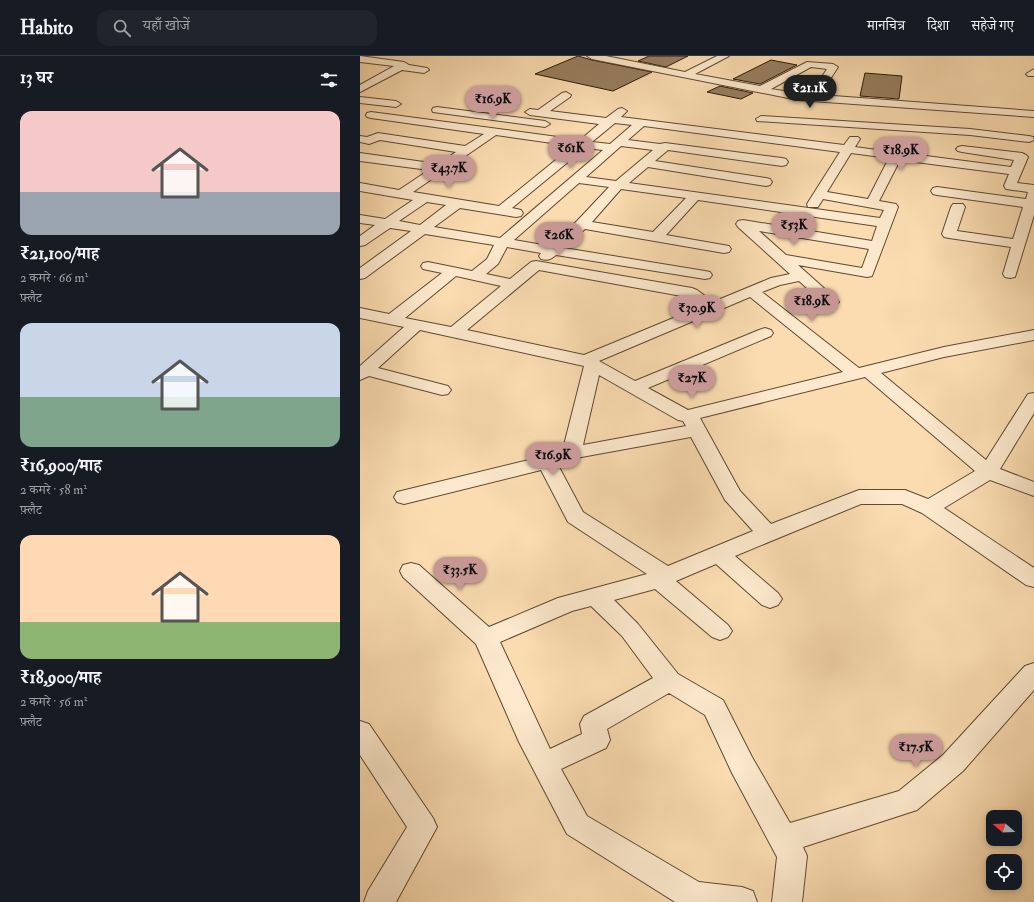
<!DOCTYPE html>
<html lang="hi">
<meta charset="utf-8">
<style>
body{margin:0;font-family:"IM FELL Double Pica","Noto Serif Devanagari",serif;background:#20242c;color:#f1f3f6;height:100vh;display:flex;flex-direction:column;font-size:15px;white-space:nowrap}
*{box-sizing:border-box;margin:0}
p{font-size:13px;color:#9ea1a6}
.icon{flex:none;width:22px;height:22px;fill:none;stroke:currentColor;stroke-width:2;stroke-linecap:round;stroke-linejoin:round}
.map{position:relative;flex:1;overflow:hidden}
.drawer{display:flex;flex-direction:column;background:#171b24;width:360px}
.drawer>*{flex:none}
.needle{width:26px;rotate:289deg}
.tools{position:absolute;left:626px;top:754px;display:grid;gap:8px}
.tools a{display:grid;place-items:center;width:36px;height:36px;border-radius:8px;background:#171b24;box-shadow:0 2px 6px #0003;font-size:20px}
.price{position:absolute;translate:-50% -34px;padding:0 9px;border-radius:14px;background:#c59692;color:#111;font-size:13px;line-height:26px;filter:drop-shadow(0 1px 2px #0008)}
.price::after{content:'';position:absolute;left:50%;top:24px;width:12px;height:9px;margin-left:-6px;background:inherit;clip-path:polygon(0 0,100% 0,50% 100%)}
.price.on{background:#222;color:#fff}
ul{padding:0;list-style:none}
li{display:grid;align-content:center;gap:8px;height:212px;padding:0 20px}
li span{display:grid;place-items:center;height:124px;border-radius:12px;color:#555}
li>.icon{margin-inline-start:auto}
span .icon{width:72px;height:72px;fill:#fffc;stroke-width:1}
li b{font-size:17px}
h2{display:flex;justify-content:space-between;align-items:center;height:48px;padding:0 20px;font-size:17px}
header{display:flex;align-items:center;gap:24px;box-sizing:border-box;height:56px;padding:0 20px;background:#171b24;border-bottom:1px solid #363941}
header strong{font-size:19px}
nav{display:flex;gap:22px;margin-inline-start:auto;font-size:14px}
.search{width:280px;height:36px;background:#20242c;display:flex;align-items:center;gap:10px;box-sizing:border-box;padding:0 14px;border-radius:12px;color:#9ea1a6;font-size:15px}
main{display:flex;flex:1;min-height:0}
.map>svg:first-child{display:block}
.building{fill:#977e5f;stroke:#2b1907}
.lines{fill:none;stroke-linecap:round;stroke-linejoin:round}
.minor-casing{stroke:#5f4a31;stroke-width:2}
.minor{fill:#fce8cc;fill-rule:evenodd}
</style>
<header>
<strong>Habito</strong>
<div class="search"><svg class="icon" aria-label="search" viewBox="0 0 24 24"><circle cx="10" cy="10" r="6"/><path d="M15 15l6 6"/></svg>यहाँ खोजें</div>
<nav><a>मानचित्र</a><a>दिशा</a><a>सहेजे गए</a></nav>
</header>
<main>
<section class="drawer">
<h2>13 घर<svg class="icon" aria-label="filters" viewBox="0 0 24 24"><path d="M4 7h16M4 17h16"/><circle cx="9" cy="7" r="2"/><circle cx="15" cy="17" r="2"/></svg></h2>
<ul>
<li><span style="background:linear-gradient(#f6c9c9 65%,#9aa5b1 0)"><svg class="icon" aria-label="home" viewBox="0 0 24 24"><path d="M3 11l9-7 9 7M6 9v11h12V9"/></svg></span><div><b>₹21,100/माह</b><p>2 कमरे · 66 m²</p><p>फ़्लैट</p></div></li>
<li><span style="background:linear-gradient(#c9d6e8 60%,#7fa58c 0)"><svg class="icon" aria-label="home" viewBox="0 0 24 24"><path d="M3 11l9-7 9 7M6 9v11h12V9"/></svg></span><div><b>₹16,900/माह</b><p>2 कमरे · 58 m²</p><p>फ़्लैट</p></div></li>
<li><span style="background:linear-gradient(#ffd9b3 70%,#8fb573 0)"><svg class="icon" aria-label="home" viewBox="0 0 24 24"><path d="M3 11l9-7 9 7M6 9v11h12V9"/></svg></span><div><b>₹18,900/माह</b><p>2 कमरे · 56 m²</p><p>फ़्लैट</p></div></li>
</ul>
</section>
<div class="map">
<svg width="674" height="846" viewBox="0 0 674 846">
<rect width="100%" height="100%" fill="#fadcb0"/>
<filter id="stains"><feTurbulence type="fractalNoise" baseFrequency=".005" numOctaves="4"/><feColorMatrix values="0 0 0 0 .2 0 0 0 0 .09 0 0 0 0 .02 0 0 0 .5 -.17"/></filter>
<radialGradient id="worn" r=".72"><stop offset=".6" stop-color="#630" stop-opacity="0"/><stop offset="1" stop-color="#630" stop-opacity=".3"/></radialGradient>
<g class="building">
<polygon points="218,0 232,4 292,16 253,35 175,18"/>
<polygon points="289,0 328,0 306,11 278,5"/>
<polygon points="411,4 437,9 400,28 373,23"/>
<polygon points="505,17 542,20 539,43 500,40"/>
<polygon points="360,30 393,37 381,43 347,36"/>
</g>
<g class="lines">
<g class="minor-casing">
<g id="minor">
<polygon points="0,0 44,6 49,9 67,12 69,14 64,17 42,14 0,36 0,29 34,10 0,6"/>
<path d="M227,0H246L325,16L357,0H369L335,18L400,30L447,6L473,8L478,11L460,39L674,55V61L438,44L232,3ZM451,11L467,13L450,39L411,33Z"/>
<polygon points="674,13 674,20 668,20 666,18"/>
<path d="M206,36L211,39L210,41L190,55L246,62L258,53L262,52L267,55L261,61L484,89L490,81H498L500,83L495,91L532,96L538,86H546L548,88L543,97L651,111L654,104L602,96L598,95L596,93L598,91L602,90L662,97L666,99L668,101L657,127L674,129V159L655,221L650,222L645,221L643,218L651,191L589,182L584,181L582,178L591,151L593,148H603L605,151L597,175L653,183L663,151L577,139L573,138L571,135L573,132L577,131L666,143L668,136L646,133L644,130L649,118L540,104L519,145L536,148L538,151L512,220L507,221L438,209L476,243L479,246L476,249L471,251L466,249L439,225L420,229L402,236L499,312L584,291L674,274V284L584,301L521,317L626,404L668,338L674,337V357L640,413L674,426V440L630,424L584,452L674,512V531L666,529L562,457L542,448H501L375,500L418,537L422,543L418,549L410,552L402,549L356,508L316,525L368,569L372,575L368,581L360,584L352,581L295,533L254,544L278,568L318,618L363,644L392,701L430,767L539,735L583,699L665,610L674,607V634L603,715L557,754L443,791L447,800L442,846H412L417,801L372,717L345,659L309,637L247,673L250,684L246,692L201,713L227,760L339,826L382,831L393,835L397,846H315L207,778L159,686L116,588L43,521L40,515L43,509L51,507L59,509L129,571L198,542L287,518L208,466L181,414L44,448L37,446L34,441L37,436L181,401L203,393L224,310L60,274L18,312L88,330L91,334L88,338L82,339L9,320L0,324V310L44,271L0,262V252L29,258L82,217L63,213L61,210L63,207L68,206L112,215L127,203L134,189L65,178L5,222L0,223V212L51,175L30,172L5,189L0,190V180L15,169L0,167V159L25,163L53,144L0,135V127L39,134L69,114L0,105V97L78,108L96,96L20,84L9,88L0,86V80L7,81L18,77L105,90L124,78L11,62L7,61L6,59L7,57L11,56L220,84L239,68L170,59L165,56L170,53L178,54L202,37ZM255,67L272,69L250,88L232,86ZM284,70L480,96L447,148L448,151H458L463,143L524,154L520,162L269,127L288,111L406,130L410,129L412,126L410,123L406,122L295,105L308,94L422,110L426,109L428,106L426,103L422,102L305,87L300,88L268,84ZM136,79L213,90L139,150L53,136ZM261,90L293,94L256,125L226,121ZM225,92L243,94L140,182L74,171L100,152L156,161L161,160L163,157L161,154L152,152ZM491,97L529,102L508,143L467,136ZM219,127L249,131L217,165L189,190L154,184ZM261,133L326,142L293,176L232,166ZM338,144L517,170L512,185L383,164L378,165L376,168L378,171L430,218L411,222L353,246L337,234L332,232L176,205L171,206L150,223L126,218L138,208L147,191L181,197L179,200L181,203C188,205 191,203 196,199L345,223L350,222L352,219L350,216L345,215L204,192L225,173L364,197L369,196L371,193L369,190L306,179ZM67,146L86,149L60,169L39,165ZM399,175L509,193L502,212L426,199ZM179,214L327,241L340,251L224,299L107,274ZM96,220L141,230L91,271L45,262ZM390,241L483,316L328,354L288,332L411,280L413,277L411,274L405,272L399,274L275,325L239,305ZM239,319L318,364L323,365L326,370L223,389ZM505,321L615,415L568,443L545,434H499L411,468L380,435L340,362ZM331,381L365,444L393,475L308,510L223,456L198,409L216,402ZM231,550L262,580L293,622L224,660L220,668L222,678L190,693L140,586L212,555Z"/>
<polygon points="0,41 36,45 41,48 36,51 0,47"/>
<polygon points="77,51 185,65 190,68 185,71 73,56 72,54 73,52"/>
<polygon points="401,60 610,73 669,80 673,81 674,84 669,86 610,79 397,65 396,63"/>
<polygon points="0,665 9,668 73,762 77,771 36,846 4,846 8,835 47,771 0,699"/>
</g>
</g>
<use href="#minor" class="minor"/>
</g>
<rect width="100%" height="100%" filter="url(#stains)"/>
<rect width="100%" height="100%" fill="url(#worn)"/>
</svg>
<div class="tools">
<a><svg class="needle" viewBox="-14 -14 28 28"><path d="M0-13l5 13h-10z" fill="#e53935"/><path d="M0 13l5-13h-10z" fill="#9ea1a6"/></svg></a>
<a><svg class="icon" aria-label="locate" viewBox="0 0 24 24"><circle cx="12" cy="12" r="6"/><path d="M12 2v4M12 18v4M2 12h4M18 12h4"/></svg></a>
</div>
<b class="price on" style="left:450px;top:53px">₹21.1K</b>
<b class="price" style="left:133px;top:64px">₹16.9K</b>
<b class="price" style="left:211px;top:113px">₹61K</b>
<b class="price" style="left:541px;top:115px">₹18.9K</b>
<b class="price" style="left:89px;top:133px">₹43.7K</b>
<b class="price" style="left:434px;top:190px">₹53K</b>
<b class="price" style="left:199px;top:200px">₹26K</b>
<b class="price" style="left:452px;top:266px">₹18.9K</b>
<b class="price" style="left:337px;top:273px">₹30.9K</b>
<b class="price" style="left:332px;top:343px">₹27K</b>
<b class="price" style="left:193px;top:420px">₹16.9K</b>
<b class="price" style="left:100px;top:535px">₹33.5K</b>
<b class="price" style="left:556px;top:712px">₹17.5K</b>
</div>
</main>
